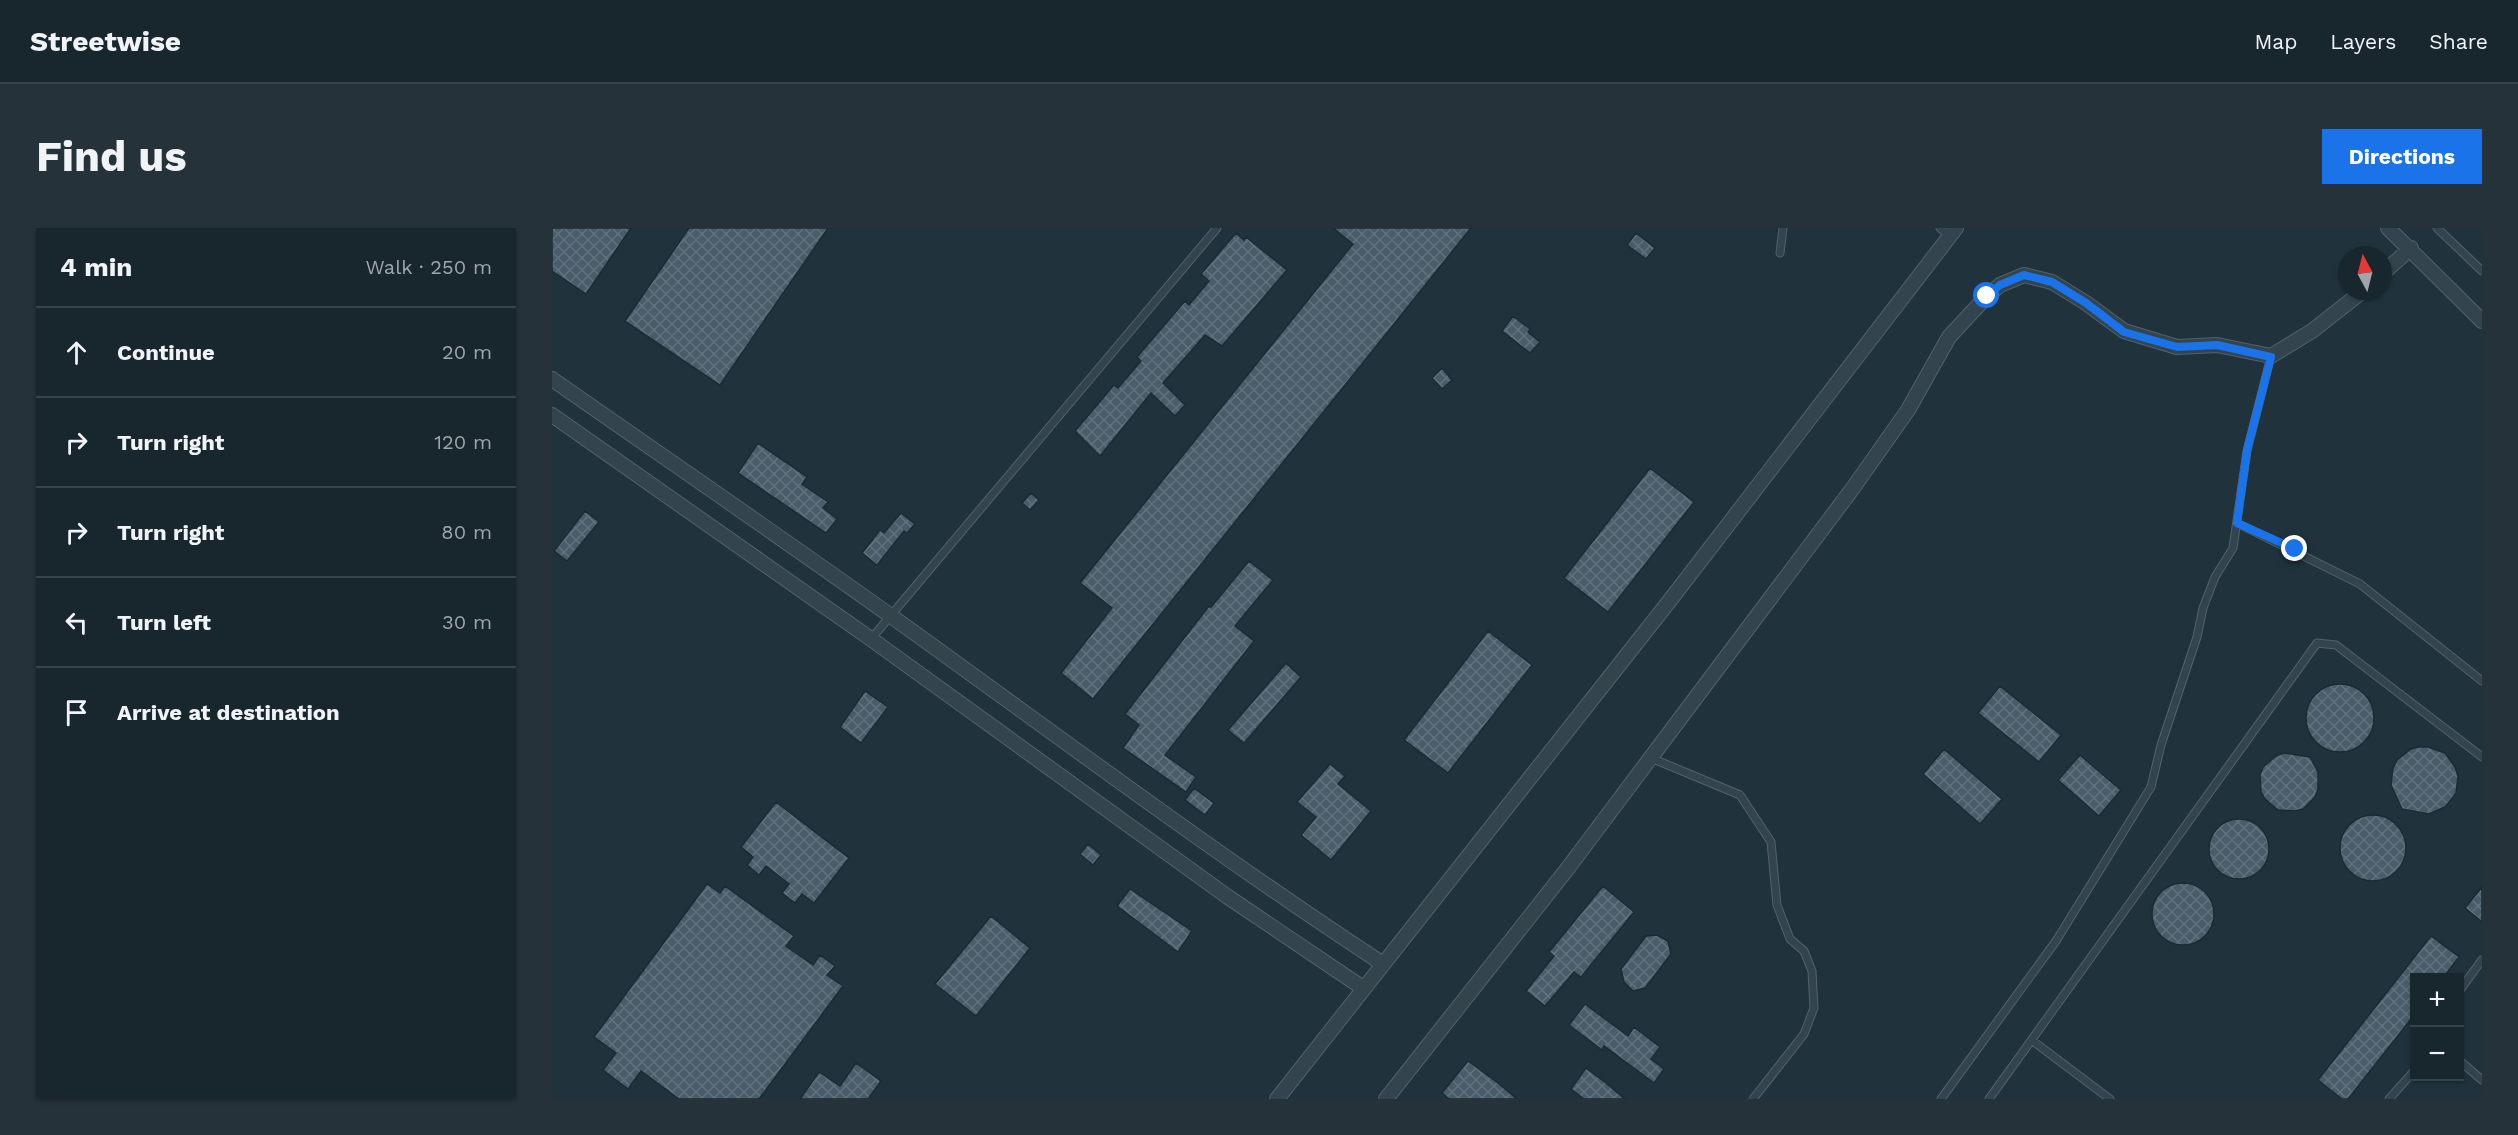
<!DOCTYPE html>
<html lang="en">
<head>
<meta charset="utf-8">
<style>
  :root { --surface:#18262e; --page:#25323a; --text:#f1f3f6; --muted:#9fa5aa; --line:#36434a; --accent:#1a73e8 }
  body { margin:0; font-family:"Work Sans",sans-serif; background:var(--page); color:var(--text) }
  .controls { position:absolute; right:18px; bottom:18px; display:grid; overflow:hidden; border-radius:0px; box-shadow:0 2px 4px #0004 }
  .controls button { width:54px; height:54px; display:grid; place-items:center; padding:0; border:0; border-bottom:2px solid var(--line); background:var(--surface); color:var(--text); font:30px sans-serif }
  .compass { position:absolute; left:1786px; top:18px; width:54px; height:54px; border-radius:50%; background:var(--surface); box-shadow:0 2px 4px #0004; rotate:353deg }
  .stop { position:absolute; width:18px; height:18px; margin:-14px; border:4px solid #1a73e8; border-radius:50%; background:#fff }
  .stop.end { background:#1a73e8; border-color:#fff; box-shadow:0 2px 6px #0008 }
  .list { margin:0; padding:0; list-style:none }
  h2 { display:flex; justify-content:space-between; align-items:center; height:78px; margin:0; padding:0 24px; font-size:26px }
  h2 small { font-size:20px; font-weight:400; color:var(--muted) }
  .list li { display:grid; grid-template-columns:39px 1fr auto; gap:18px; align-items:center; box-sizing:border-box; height:90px; padding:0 24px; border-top:2px solid var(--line) }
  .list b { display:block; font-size:22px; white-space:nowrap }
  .list em { font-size:20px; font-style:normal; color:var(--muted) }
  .icon { flex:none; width:33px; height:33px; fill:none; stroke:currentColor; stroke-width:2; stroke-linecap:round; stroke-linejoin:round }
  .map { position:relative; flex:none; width:1930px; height:871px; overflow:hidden; border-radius:0px }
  header { display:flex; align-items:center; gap:36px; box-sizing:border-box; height:84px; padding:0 30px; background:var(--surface); border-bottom:2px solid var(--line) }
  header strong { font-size:28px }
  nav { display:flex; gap:33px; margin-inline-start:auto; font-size:21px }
  .intro { display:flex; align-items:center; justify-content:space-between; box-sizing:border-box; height:144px; padding:0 36px }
  h1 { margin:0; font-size:42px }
  .button { padding:15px 27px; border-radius:0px; background:var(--accent); color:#fff; font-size:21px; font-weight:700 }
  main { display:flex; gap:36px; padding:0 36px }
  aside { flex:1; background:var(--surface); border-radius:0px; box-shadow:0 2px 4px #0004 }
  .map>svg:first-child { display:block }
</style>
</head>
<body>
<header>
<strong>Streetwise</strong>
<nav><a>Map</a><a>Layers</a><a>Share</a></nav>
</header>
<div class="intro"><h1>Find us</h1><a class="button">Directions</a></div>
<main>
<aside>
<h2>4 min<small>Walk · 250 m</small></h2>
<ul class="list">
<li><svg class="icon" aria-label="ahead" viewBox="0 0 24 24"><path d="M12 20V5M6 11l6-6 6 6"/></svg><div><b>Continue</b></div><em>20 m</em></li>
<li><svg class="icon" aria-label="right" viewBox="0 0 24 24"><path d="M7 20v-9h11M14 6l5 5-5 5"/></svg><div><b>Turn right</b></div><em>120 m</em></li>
<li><svg class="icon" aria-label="right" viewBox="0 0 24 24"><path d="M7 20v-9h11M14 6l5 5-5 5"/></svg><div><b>Turn right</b></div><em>80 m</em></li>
<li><svg class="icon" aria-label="left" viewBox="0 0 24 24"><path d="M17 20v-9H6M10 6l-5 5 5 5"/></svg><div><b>Turn left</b></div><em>30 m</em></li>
<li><svg class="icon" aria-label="arrive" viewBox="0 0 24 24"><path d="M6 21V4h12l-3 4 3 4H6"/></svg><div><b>Arrive at destination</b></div></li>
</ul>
</aside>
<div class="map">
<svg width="1930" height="871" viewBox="0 0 1930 871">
  <defs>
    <pattern id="building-cross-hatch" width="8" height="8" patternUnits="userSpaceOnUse" patternTransform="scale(1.5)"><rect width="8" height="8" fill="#485d69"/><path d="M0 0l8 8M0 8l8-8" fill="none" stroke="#60727d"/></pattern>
  </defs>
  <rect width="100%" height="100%" fill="#20333d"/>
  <!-- building -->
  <path fill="url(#building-cross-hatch)" stroke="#1b2b34" stroke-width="1.5" d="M 0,0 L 79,0 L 34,66 L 0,43 Z
    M 137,0 L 276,0 L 168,157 L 73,93 Z
    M 781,0 L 919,0 L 541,471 L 509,445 L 560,380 L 528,355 L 801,16 Z
    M 684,5 L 692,12 L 694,9 L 735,42 L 670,118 L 653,107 L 611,155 L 633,177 L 623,188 L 599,165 L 548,228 L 523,203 L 562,157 L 566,160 L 589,133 L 585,129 L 633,73 L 637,77 L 657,53 L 649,46 Z
    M 1084,5 L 1103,20 L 1094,31 L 1075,17 Z
    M 961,88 L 978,101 L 976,104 L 988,114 L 978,125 L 950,103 Z
    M 890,140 L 900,152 L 890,161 L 880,150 Z
    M 206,215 L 255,249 L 250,256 L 276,274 L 271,280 L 285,291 L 274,305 L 186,245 Z
    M 1098,240 L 1142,274 L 1056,384 L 1012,350 Z
    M 479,265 L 487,272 L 478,282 L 470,275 Z
    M 33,283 L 47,294 L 15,333 L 2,323 Z
    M 349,285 L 363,296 L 355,305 L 352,303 L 325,337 L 310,325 L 328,302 L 332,305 Z
    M 697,333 L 721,352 L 683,398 L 702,413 L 613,527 L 644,549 L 634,564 L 571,520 L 587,497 L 573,486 L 657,378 L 659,379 Z
    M 936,403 L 980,437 L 896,545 L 852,512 Z
    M 734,435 L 749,449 L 692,515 L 676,502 Z
    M1754 490a34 34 0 1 1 68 0a34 34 0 1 1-68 0Z
    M 1448,458 L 1509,507 L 1487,534 L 1426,485 Z
    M 313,463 L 336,479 L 309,515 L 288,499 Z
    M 1867,519 L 1876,519 L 1893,525 L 1903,539 L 1906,548 L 1904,565 L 1899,572 L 1893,579 L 1877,586 L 1850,581 L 1839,557 L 1841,540 L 1845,532 L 1859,521 Z
    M 1392,521 L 1450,571 L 1428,596 L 1371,546 Z
    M 1732,525 L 1758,529 L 1766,544 L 1766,561 L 1763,569 L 1751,581 L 1743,583 L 1726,582 L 1713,571 L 1709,564 L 1708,547 L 1711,539 L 1724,528 Z
    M 1528,527 L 1569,562 L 1547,588 L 1506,552 Z
    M 778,536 L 793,548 L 786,556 L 819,583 L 779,632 L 749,607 L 764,589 L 745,574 Z
    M 642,560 L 662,575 L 653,587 L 633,572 Z
    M 224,574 L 297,630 L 262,675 L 250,666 L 243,675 L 230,665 L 237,656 L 214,638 L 207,647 L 195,637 L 201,629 L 189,619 Z
    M1788 620a33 33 0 1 1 66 0a33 33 0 1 1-66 0Z
    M1657 621a30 30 0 1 1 60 0a30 30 0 1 1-60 0Z
    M 536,616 L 549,627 L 541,637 L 528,626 Z
    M1600 686a31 31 0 1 1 62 0a31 31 0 1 1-62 0Z
    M 155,656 L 168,665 L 173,658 L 242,708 L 234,718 L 261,737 L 268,727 L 283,738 L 275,747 L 291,758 L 207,871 L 127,871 L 89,843 L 76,861 L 51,842 L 64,825 L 42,809 Z
    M 1051,658 L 1082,684 L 1029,749 L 1022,744 L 993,778 L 974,763 L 1002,728 L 997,724 Z
    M 1930,659 L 1930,694 L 1913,680 Z
    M 578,661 L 640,703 L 626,724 L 565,678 Z
    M 439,688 L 478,720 L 424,788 L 383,756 Z
    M 1105,707 L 1116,713 L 1119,726 L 1093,760 L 1081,763 L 1072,754 L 1069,741 L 1094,708 Z
    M 1879,708 L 1907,729 L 1891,750 L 1863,750 L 1863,786 L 1796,871 L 1790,871 L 1766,852 Z
    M 1033,776 L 1076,808 L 1082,799 L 1108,819 L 1099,831 L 1112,841 L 1102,855 L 1052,818 L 1050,822 L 1017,797 Z
    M 916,833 L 946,855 L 965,871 L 897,871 L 890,865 Z
    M 304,835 L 329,853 L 316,871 L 248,871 L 267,844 L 288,858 Z
    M 1034,840 L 1054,855 L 1073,871 L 1032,871 L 1019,861 Z"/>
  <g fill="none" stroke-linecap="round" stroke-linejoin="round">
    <!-- lane casing -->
    <g stroke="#52626b" stroke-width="9">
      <path id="lane" d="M 1388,0 L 1398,8
        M 1885,0 L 1930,43
        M 1228,25 L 1231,0
        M 1685,295 L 1808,356 L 1930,453
        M 319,411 L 665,0
        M 1099,530 L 1188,567 L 1219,614 L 1225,677 L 1238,711 L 1252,723 L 1260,743 L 1262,780 L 1252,806 L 1201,871
        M 1908,762 L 1930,732
        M 1481,813 L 1558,871
        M 1908,833 L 1930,852
        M 1389,871 L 1504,713 L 1599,559 L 1609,517 L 1645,409 L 1651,380 L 1663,349 L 1681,320 L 1695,223 L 1719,128
        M 1437,871 L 1765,415 L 1784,417 L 1930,529
        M 1837,871 L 1862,843"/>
    </g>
    <!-- street casing -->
    <g stroke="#52626b" stroke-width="16">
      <path id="street" d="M 1836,0 L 1930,93
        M 1831,45 L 1859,20
        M 0,151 C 113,230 227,308 339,388 C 502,505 663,626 831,736
        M 0,187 L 319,411 L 676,669 L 811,760
        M 725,871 L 1119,371 L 1404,0
        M 834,871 L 1016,640 L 1301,260 L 1356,182 L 1397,109 L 1435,68 L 1448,57 L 1472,47 L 1500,54 L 1534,75 L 1572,103 L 1625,119 L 1665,117 L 1719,128 L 1760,103 L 1811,63"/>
    </g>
    <!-- lane -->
    <use href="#lane" stroke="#34444d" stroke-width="7"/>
    <!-- street -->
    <use href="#street" stroke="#34444d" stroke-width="14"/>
  </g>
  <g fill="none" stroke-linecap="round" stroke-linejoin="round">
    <!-- route -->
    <path stroke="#1a73e8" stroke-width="8" d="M 1435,68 L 1448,57 L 1472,47 L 1500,54 L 1534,75 L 1572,104 L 1625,119 L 1665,117 L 1719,129 L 1695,222 L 1685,295 L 1743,321"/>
  </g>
</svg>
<div class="controls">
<button>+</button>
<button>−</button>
</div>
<svg class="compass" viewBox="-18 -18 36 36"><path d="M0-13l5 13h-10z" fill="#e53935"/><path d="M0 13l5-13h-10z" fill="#9fa5aa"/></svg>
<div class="stop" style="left:1435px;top:68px"></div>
<div class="stop end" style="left:1743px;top:321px"></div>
</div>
</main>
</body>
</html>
